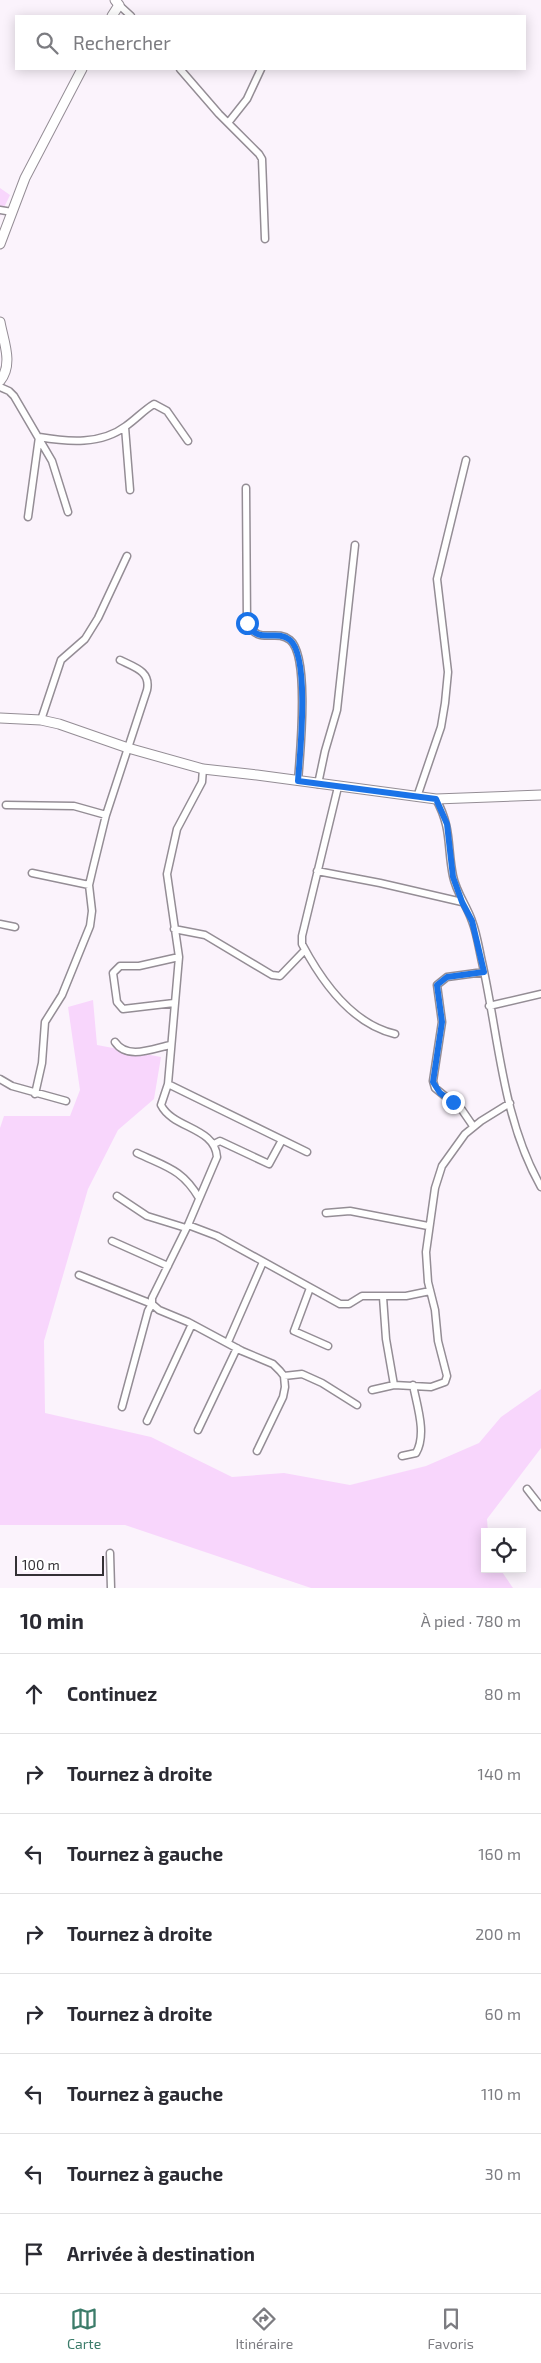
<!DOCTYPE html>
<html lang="fr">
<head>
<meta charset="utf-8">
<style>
  :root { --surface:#fff; --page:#f7f7f7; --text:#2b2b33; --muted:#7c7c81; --line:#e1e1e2; --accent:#3c7c6a }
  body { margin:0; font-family:"Exo 2",sans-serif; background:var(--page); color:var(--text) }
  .controls { position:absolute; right:15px; bottom:15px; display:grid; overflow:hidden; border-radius:0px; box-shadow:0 2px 12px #0003 }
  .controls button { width:45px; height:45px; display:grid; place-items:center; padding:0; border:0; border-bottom:1px solid var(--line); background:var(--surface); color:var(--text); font:25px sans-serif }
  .scale { position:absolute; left:15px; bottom:12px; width:89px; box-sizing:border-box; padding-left:5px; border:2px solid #343135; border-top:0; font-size:14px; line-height:18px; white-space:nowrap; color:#343135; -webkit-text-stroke:4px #fff; paint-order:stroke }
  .stop { position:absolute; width:15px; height:15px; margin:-11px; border:4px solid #1a73e8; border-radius:50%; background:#fff }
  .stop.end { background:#1a73e8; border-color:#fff; box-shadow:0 1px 5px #0008 }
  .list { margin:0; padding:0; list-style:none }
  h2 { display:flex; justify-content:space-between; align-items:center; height:65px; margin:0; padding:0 20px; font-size:21px }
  h2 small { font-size:16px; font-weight:400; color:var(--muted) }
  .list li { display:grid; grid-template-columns:32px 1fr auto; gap:15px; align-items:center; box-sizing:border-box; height:80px; padding:0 20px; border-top:1px solid var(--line) }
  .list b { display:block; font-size:19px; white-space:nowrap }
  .list em { font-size:16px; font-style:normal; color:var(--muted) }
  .icon { flex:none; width:28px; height:28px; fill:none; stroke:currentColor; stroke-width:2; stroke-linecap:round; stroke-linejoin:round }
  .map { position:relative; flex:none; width:541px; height:1588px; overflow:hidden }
  .search { position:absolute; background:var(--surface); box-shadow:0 2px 12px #0003; left:15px; right:15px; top:15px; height:55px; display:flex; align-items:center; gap:12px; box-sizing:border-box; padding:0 18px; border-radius:0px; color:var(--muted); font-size:19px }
  .sheet { height:705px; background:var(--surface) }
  nav { display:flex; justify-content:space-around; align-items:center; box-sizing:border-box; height:70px; border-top:1px solid var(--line); background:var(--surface); font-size:14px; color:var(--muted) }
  nav a { display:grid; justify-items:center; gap:2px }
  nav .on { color:var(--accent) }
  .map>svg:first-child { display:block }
</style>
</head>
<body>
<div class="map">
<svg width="541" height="1588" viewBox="0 0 541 1588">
  <rect width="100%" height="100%" fill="#fbf3fc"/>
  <!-- green -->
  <path fill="#f8d6fc" d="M 0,188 L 10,195 L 0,216 Z
    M 93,1000 L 97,1045 L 161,1057 L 154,1099 L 118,1130 L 88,1189 L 44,1341 L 45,1413 L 151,1437 L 232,1477 L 284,1473 L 350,1485 L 426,1466 L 479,1443 L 501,1417 L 541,1389 L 541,1448 L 487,1519 L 488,1532 L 485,1532 L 485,1569 L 500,1569 L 513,1588 L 311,1588 L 125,1525 L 0,1525 L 0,1128 L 4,1116 L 70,1116 L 80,1090 L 68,1007 Z"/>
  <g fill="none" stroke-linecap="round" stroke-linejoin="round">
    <!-- street casing -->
    <g stroke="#948d95" stroke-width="9">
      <path id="street" d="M 119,5 L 131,16
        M 180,69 L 219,114 L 259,154 L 262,159 L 265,239
        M 228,123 L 247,99 L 261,69
        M 0,210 L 12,212
        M 0,387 L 9,391 L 14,396 L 52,461 L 68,512
        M 125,427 L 130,490
        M 246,488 L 247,623 C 259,646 275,628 290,640 C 310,656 300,754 298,781
        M 28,517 L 39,437 C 68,442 101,445 126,426 C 136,419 144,410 154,404 L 167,411 L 188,441
        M 41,720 L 61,660 L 85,639 L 98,618 L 127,556
        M 203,769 L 202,782 L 177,829 L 167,874 L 179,957 L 168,1084 L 161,1105 C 173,1129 215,1127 217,1157 L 188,1225 L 152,1298 L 152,1304 L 159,1310 L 188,1322 L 242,1351 L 273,1364 L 280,1371 L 284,1376 L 285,1387 L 283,1397 L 257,1451
        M 318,784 L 325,751 L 337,710 L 355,545
        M 338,787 L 302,936 L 302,944 C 322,982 352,1024 395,1034
        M 417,797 L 441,727 L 445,703 L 448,672 L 437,579 L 466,460
        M 436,799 C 452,828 447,847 453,876 C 456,892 467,906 472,921 C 477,934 479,949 482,962 C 499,1038 502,1118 541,1187
        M 6,805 L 74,806 L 106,815
        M 317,871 L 380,883 L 462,902
        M 32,873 L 89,885
        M 0,924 L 15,927
        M 174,929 L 205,935 L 272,975 L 280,976 L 305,950
        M 174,1003 L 123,1009 L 117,1002 L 113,973 L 120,966 L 139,966 L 179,957
        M 489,1006 L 541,994
        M 115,1042 C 127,1060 152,1049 170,1045
        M 0,1079 L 12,1086 L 66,1101
        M 168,1084 L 307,1152
        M 35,1094 L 42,1063 L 45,1022 L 62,995 L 90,926 L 92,911 L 89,885 L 93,868 L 106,815 L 147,690 C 151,671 134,667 120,660
        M 473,1126 L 462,1110 L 435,1088 L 433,1081 L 442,1022 L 437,985 L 447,977 L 484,972
        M 214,1144 L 220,1141 L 269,1164 L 282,1140
        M 137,1153 C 166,1167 182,1169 199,1198
        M 117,1196 L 147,1216 L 186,1228
        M 326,1213 L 350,1211 L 428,1226
        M 188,1225 L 217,1236 L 340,1304 L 349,1304 L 362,1296 L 406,1296 L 430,1291
        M 112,1241 L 168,1266
        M 79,1275 L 152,1304 L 148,1311 L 122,1407
        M 310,1288 L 294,1331 L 328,1346
        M 383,1297 L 386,1339 L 394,1385
        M 228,1342 L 263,1262
        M 284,1376 L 302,1374 L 322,1383 L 357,1405
        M 372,1390 L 394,1385 L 431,1387 L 445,1382 L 447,1376 L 438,1341 L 435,1310 L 428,1282 L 426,1252 L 435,1188 L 442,1166 L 465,1134 L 481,1121 L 510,1103
        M 147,1421 L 192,1324
        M 198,1430 L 237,1348
        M 402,1456 L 416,1453 C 427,1434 417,1406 413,1385
        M 527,1489 L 541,1507
        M 110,1553 L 111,1588"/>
    </g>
    <!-- secondary casing -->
    <g stroke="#948d95" stroke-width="11">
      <path id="secondary" d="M 112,16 L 119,5 L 115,0
        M 0,244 L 25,178 L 82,69
        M 0,322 C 3,340 14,364 0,381
        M 0,718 L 41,720 L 59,724 L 128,748 L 203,769 L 257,775 L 436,799 L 541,795"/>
    </g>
    <!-- street -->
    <use href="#street" stroke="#fff" stroke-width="6"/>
    <!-- secondary -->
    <use href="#secondary" stroke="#fff" stroke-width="9"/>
  </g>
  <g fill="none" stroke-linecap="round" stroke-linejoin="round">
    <!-- route -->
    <path stroke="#1a73e8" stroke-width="6" d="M 247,623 C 259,646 275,628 290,640 C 310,657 300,754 298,781 L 436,799 L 447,824 L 453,877 L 462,902 L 472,921 L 484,972 L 447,977 L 437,985 L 442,1022 L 433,1082 L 440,1093 L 453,1102"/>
  </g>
</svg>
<div class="controls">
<button><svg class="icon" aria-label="locate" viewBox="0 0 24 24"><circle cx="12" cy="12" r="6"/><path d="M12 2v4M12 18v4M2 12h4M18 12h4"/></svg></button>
</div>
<div class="scale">100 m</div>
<div class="stop" style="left:247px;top:623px"></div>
<div class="stop end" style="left:453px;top:1102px"></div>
<div class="search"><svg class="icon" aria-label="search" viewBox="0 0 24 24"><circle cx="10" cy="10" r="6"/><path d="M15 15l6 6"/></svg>Rechercher</div>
</div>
<section class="sheet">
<h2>10 min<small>À pied · 780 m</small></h2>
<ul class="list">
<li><svg class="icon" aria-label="ahead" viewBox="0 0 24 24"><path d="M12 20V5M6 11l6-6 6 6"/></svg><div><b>Continuez</b></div><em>80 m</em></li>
<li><svg class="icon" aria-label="right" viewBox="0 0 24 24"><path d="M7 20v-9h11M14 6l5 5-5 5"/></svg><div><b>Tournez à droite</b></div><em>140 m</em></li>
<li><svg class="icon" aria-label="left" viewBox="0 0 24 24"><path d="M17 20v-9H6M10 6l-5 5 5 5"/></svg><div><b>Tournez à gauche</b></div><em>160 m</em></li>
<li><svg class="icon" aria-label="right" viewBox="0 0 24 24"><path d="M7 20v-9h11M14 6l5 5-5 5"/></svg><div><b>Tournez à droite</b></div><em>200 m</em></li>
<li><svg class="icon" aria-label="right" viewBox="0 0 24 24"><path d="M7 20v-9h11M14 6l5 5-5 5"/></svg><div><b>Tournez à droite</b></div><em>60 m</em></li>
<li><svg class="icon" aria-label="left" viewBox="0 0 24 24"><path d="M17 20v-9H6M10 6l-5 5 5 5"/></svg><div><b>Tournez à gauche</b></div><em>110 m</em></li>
<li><svg class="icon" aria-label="left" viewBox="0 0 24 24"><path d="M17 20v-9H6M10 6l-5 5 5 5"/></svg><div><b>Tournez à gauche</b></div><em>30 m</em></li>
<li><svg class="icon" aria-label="arrive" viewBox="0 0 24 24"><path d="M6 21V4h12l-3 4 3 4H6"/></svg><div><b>Arrivée à destination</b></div></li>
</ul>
</section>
<nav>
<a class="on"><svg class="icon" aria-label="map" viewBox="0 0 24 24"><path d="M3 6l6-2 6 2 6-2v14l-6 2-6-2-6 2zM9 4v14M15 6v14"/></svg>Carte</a>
<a><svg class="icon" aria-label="directions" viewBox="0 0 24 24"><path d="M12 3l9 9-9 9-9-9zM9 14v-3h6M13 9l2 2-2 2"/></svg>Itinéraire</a>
<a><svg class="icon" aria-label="saved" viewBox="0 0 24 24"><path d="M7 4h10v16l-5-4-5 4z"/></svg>Favoris</a>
</nav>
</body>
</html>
